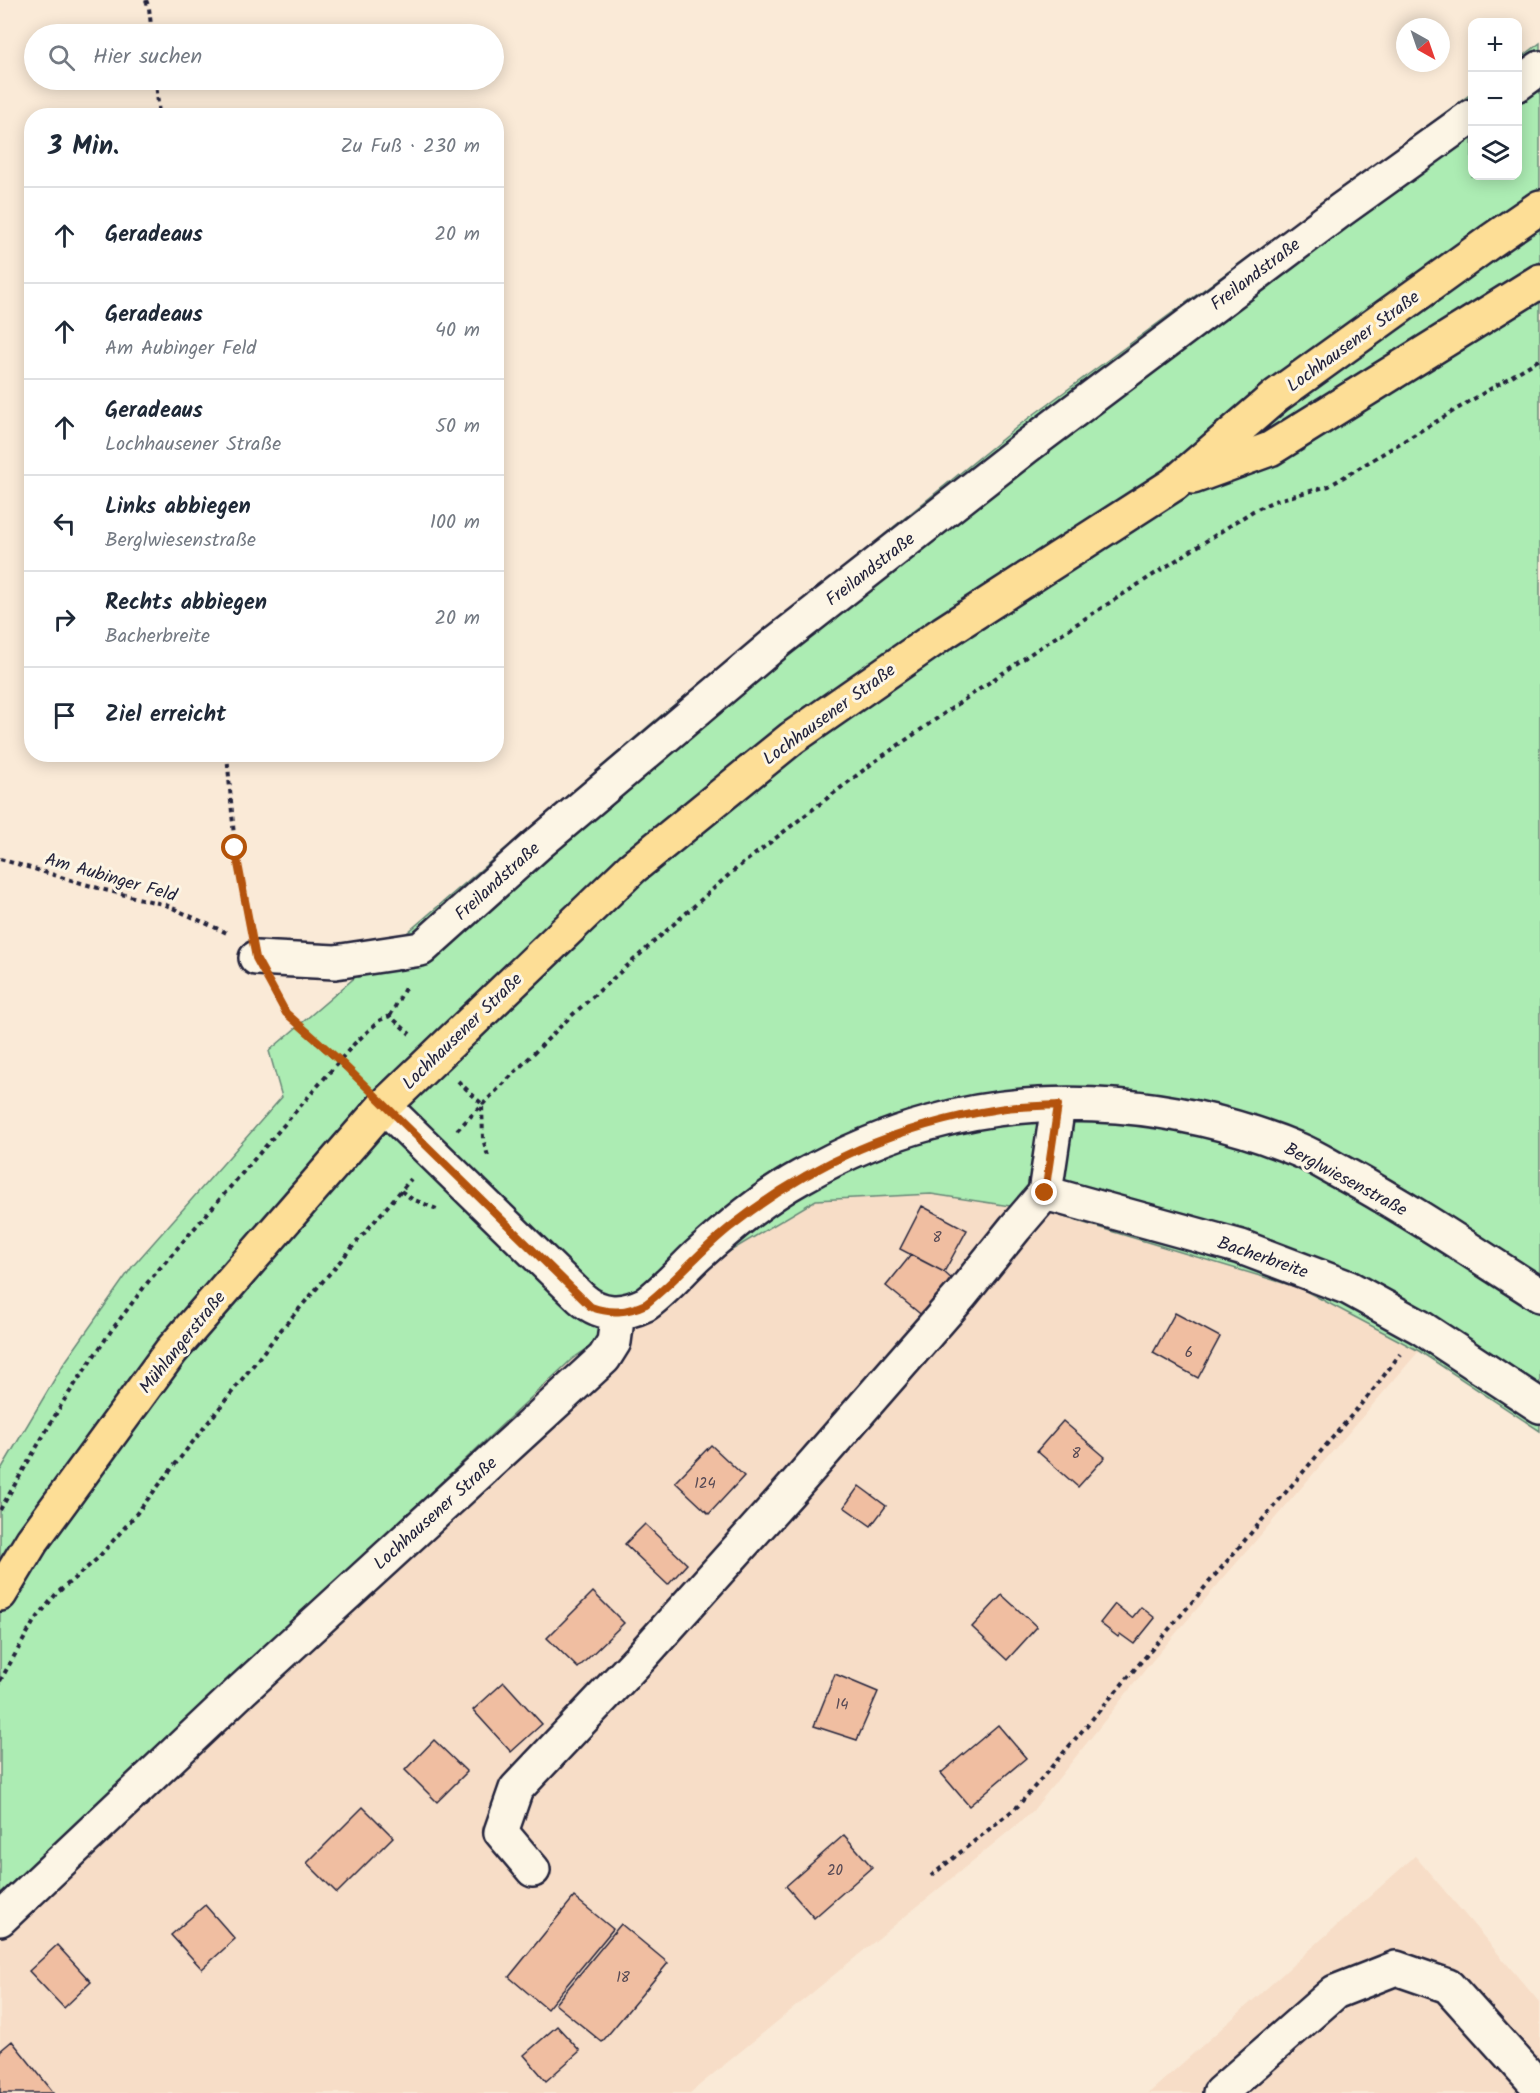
<!DOCTYPE html>
<html lang="de">
<head>
<meta charset="utf-8">
<style>
  :root { --surface:#fff; --page:#f6f6f7; --text:#1f2937; --muted:#747a83; --line:#e0e1e3 }
  body { margin:0; font-family:Kalam,sans-serif; background:var(--page); color:var(--text) }
  .controls { position:absolute; right:18px; top:18px; display:grid; overflow:hidden; border-radius:12px; box-shadow:0 3px 15px #0003 }
  .controls button { width:54px; height:54px; display:grid; place-items:center; padding:0; border:0; border-bottom:2px solid var(--line); background:var(--surface); color:var(--text); font:30px sans-serif }
  .compass { position:absolute; left:1396px; top:18px; width:54px; height:54px; border-radius:50%; background:var(--surface); box-shadow:0 3px 15px #0003; rotate:140deg }
  .stop { position:absolute; width:18px; height:18px; margin:-14px; border:4px solid #b45309; border-radius:50%; background:#fff }
  .stop.end { background:#b45309; border-color:#fff; box-shadow:0 2px 6px #0008 }
  .list { margin:0; padding:0; list-style:none }
  h2 { display:flex; justify-content:space-between; align-items:center; height:78px; margin:0; padding:0 24px; font-size:26px }
  h2 small { font-size:20px; font-weight:400; color:var(--muted) }
  .list li { display:grid; grid-template-columns:39px 1fr auto; gap:18px; align-items:center; box-sizing:border-box; height:96px; padding:0 24px; border-top:2px solid var(--line) }
  .list b { display:block; font-size:22px; white-space:nowrap }
  .list p { margin:0; font-size:20px; white-space:nowrap; color:var(--muted) }
  .list em { font-size:20px; font-style:normal; color:var(--muted) }
  .icon { flex:none; width:33px; height:33px; fill:none; stroke:currentColor; stroke-width:2; stroke-linecap:round; stroke-linejoin:round }
  .map { position:relative; flex:none; width:1540px; height:2093px; overflow:hidden }
  .search { position:absolute; background:var(--surface); box-shadow:0 3px 15px #0003; left:24px; top:24px; width:480px; height:66px; display:flex; align-items:center; gap:15px; box-sizing:border-box; padding:0 21px; border-radius:33px; color:var(--muted); font-size:22px }
  .panel { position:absolute; background:var(--surface); box-shadow:0 3px 15px #0003; left:24px; top:108px; width:480px; height:654px; border-radius:24px }
  .map>svg:first-child { display:block }
</style>
</head>
<body>
<div class="map">
<svg width="1540" height="2093" viewBox="0 0 1540 2093">
  <rect width="100%" height="100%" fill="#faead7"/>
  <filter id="ink" filterUnits="userSpaceOnUse"><feTurbulence type="fractalNoise" baseFrequency=".0167" numOctaves="2"/><feDisplacementMap in="SourceGraphic" scale="12" xChannelSelector="R" yChannelSelector="G"/><feConvolveMatrix kernelMatrix="1 2 1 2 8 2 1 2 1" color-interpolation-filters="sRGB"/></filter>
  <g filter="url(#ink)">
    <!-- built -->
    <path fill="#f7ddc7" d="M 931,1194 L 1044,1211 L 1300,1288 L 1419,1351 L 1153,1660 L 1031,1813 L 690,2093 L 0,2093 L 0,1898 L 572,1359 L 732,1250 L 816,1200 Z
      M 1415,1856 L 1540,2003 L 1540,2093 L 1149,2093 Z"/>
    <!-- green -->
    <path fill="#acecb3" stroke="#678777" stroke-width="1.5" d="M 1540,43 L 1540,1431 L 1419,1351 L 1300,1288 L 1044,1211 L 931,1194 L 816,1200 L 732,1250 L 572,1359 L 0,1898 L 0,1471 L 63,1365 L 132,1267 L 282,1097 L 269,1051 L 664,713 L 1022,423 L 1472,93 L 1472,176 L 1518,176 L 1518,60 Z"/>
    <!-- building -->
    <path fill="#f0bea1" stroke="#22223b" stroke-width="1.5" d="M 922,1206 L 967,1230 L 944,1272 L 900,1249 Z
      M 911,1255 L 944,1272 L 954,1281 L 924,1317 L 886,1286 Z
      M 1175,1313 L 1220,1337 L 1198,1378 L 1153,1353 Z
      M 1063,1421 L 1105,1457 L 1078,1487 L 1037,1451 Z
      M 711,1445 L 744,1476 L 709,1514 L 675,1482 Z
      M 859,1486 L 886,1506 L 871,1526 L 844,1507 Z
      M 645,1524 L 687,1564 L 668,1585 L 625,1544 Z
      M 593,1592 L 624,1623 L 578,1668 L 547,1638 Z
      M 1002,1595 L 1037,1627 L 1007,1660 L 972,1627 Z
      M 1115,1604 L 1132,1618 L 1141,1607 L 1155,1618 L 1134,1644 L 1120,1634 L 1118,1637 L 1100,1623 Z
      M 835,1674 L 878,1692 L 857,1740 L 814,1726 Z
      M 504,1682 L 542,1724 L 511,1752 L 473,1710 Z
      M 998,1725 L 1026,1758 L 969,1806 L 941,1773 Z
      M 434,1740 L 467,1772 L 437,1802 L 405,1770 Z
      M 363,1807 L 393,1837 L 337,1893 L 307,1863 Z
      M 844,1835 L 872,1867 L 814,1918 L 786,1886 Z
      M 574,1897 L 613,1929 L 547,2009 L 509,1977 Z
      M 205,1905 L 235,1939 L 202,1969 L 171,1935 Z
      M 621,1924 L 668,1963 L 602,2042 L 555,2004 Z
      M 57,1945 L 91,1982 L 64,2008 L 29,1971 Z
      M 557,2026 L 580,2051 L 546,2081 L 524,2055 Z
      M 12,2041 L 54,2093 L 0,2093 L 0,2051 Z"/>
    <g fill="none" stroke-linecap="round" stroke-linejoin="round">
      <!-- minor casing -->
      <g stroke="#22223b" stroke-width="38">
        <path id="minor" d="M 1518,84 L 1540,68
          M 256,958 L 335,962 L 421,949 L 537,845 L 777,642 L 1026,447 L 1341,210 L 1472,116
          M 1058,1105 L 1045,1193 L 1241,1247 L 1349,1288 L 1420,1327 L 1540,1406
          M 384,1106 L 581,1298 C 601,1316 623,1315 646,1304 C 665,1290 680,1272 697,1256 C 729,1227 763,1198 801,1177 C 842,1154 885,1135 930,1123 C 1049,1089 1186,1103 1299,1150 C 1316,1157 1332,1168 1348,1176 C 1414,1212 1477,1255 1540,1295
          M 533,1870 L 501,1832 L 516,1789 L 641,1657 L 790,1491 L 961,1295 L 1015,1228 L 1045,1193
          M 0,1919 L 242,1690 L 604,1358 L 614,1342 L 618,1312
          M 1220,2093 L 1335,1992 L 1396,1968 L 1448,1986 L 1540,2088"/>
      </g>
      <!-- major casing -->
      <g stroke="#22223b" stroke-width="38">
        <path id="major" d="M 1193,477 L 1270,449 L 1540,281
          M 0,1594 L 32,1541 L 171,1351 L 384,1106 L 632,868 L 792,738 L 943,633 L 1174,484 L 1276,396 L 1491,241 L 1540,207"/>
      </g>
      <!-- path -->
      <path stroke="#22223b" stroke-width="4" stroke-dasharray="4.5 4.5" stroke-linecap="butt" d="M 146,0 L 149,8 L 152,34
        M 156,80 L 159,116
        M 227,754 L 235,848 L 249,924
        M 0,859 L 105,890 L 166,905 L 229,934
        M 275,994 L 286,1013 L 359,1080
        M 390,1016 L 405,988
        M 458,1081 L 482,1104 L 483,1139 L 488,1156
        M 457,1130 L 569,1018 L 732,872 L 874,762 L 1039,648 L 1253,511 L 1274,501 L 1329,486 L 1540,359
        M 401,1191 L 412,1199 L 437,1209
        M 0,1510 L 63,1402 L 111,1331 L 148,1282 L 354,1044 L 380,1020 L 390,1016 L 410,1034
        M 0,1681 L 33,1623 L 56,1594 L 97,1559 L 133,1518 L 280,1331 L 411,1179
        M 931,1876 L 1018,1806 L 1374,1389 L 1400,1354"/>
      <!-- minor -->
      <use href="#minor" stroke="#fcf5e5" stroke-width="33"/>
      <!-- major -->
      <use href="#major" stroke="#fdde96" stroke-width="33"/>
    </g>
  </g>
  <g fill="none" stroke-linecap="round" stroke-linejoin="round" filter="url(#ink)">
    <!-- route -->
    <path stroke="#b45309" stroke-width="8" d="M 235,848 L 256,958 L 286,1013 L 339,1060 L 591,1307 C 611,1314 626,1313 646,1304 C 677,1280 702,1248 734,1224 C 811,1163 902,1124 999,1109 C 1018,1106 1039,1106 1058,1105 L 1045,1193"/>
  </g>
  <g text-anchor="middle" stroke-width="6" stroke-linejoin="round" paint-order="stroke">
    <!-- number labels -->
    <g font-size="15" fill="#564954">
      <text x="937" y="1242">8</text>
      <text x="1189" y="1357">6</text>
      <text x="1076" y="1458">8</text>
      <text x="705" y="1488">124</text>
      <text x="842" y="1709">14</text>
      <text x="835" y="1875">20</text>
      <text x="623" y="1982">18</text>
    </g>
    <!-- street labels -->
    <g font-size="18" fill="#22223b" stroke="#fcf5e5">
      <text transform="translate(1255 274) rotate(-37)" y="6">Freilandstraße</text>
      <text transform="translate(1353 341) rotate(-36)" y="6">Lochhausener Straße</text>
      <text transform="translate(870 569) rotate(-38)" y="6">Freilandstraße</text>
      <text transform="translate(829 714) rotate(-36)" y="6">Lochhausener Straße</text>
      <text transform="translate(111 877) rotate(16)" y="6">Am Aubinger Feld</text>
      <text transform="translate(497 881) rotate(-42)" y="6">Freilandstraße</text>
      <text transform="translate(462 1031) rotate(-44)" y="6">Lochhausener Straße</text>
      <text transform="translate(1346 1179) rotate(28)" y="6">Berglwiesenstraße</text>
      <text transform="translate(1263 1257) rotate(19)" y="6">Bacherbreite</text>
      <text transform="translate(182 1342) rotate(-51)" y="6">Mühlangerstraße</text>
      <text transform="translate(435 1513) rotate(-42)" y="6">Lochhausener Straße</text>
    </g>
  </g>
</svg>
<div class="controls">
<button>+</button>
<button>−</button>
<button><svg class="icon" aria-label="layers" viewBox="0 0 24 24"><path d="M12 4l9 5-9 5-9-5zM3 14l9 5 9-5"/></svg></button>
</div>
<svg class="compass" viewBox="-18 -18 36 36"><path d="M0-13l5 13h-10z" fill="#e53935"/><path d="M0 13l5-13h-10z" fill="#747a83"/></svg>
<div class="stop" style="left:235px;top:848px"></div>
<div class="stop end" style="left:1045px;top:1193px"></div>
<div class="search"><svg class="icon" aria-label="search" viewBox="0 0 24 24"><circle cx="10" cy="10" r="6"/><path d="M15 15l6 6"/></svg>Hier suchen</div>
<section class="panel">
<h2>3 Min.<small>Zu Fuß · 230 m</small></h2>
<ul class="list">
<li><svg class="icon" aria-label="ahead" viewBox="0 0 24 24"><path d="M12 20V5M6 11l6-6 6 6"/></svg><div><b>Geradeaus</b></div><em>20 m</em></li>
<li><svg class="icon" aria-label="ahead" viewBox="0 0 24 24"><path d="M12 20V5M6 11l6-6 6 6"/></svg><div><b>Geradeaus</b><p>Am Aubinger Feld</p></div><em>40 m</em></li>
<li><svg class="icon" aria-label="ahead" viewBox="0 0 24 24"><path d="M12 20V5M6 11l6-6 6 6"/></svg><div><b>Geradeaus</b><p>Lochhausener Straße</p></div><em>50 m</em></li>
<li><svg class="icon" aria-label="left" viewBox="0 0 24 24"><path d="M17 20v-9H6M10 6l-5 5 5 5"/></svg><div><b>Links abbiegen</b><p>Berglwiesenstraße</p></div><em>100 m</em></li>
<li><svg class="icon" aria-label="right" viewBox="0 0 24 24"><path d="M7 20v-9h11M14 6l5 5-5 5"/></svg><div><b>Rechts abbiegen</b><p>Bacherbreite</p></div><em>20 m</em></li>
<li><svg class="icon" aria-label="arrive" viewBox="0 0 24 24"><path d="M6 21V4h12l-3 4 3 4H6"/></svg><div><b>Ziel erreicht</b></div></li>
</ul>
</section>
</div>
</body>
</html>
